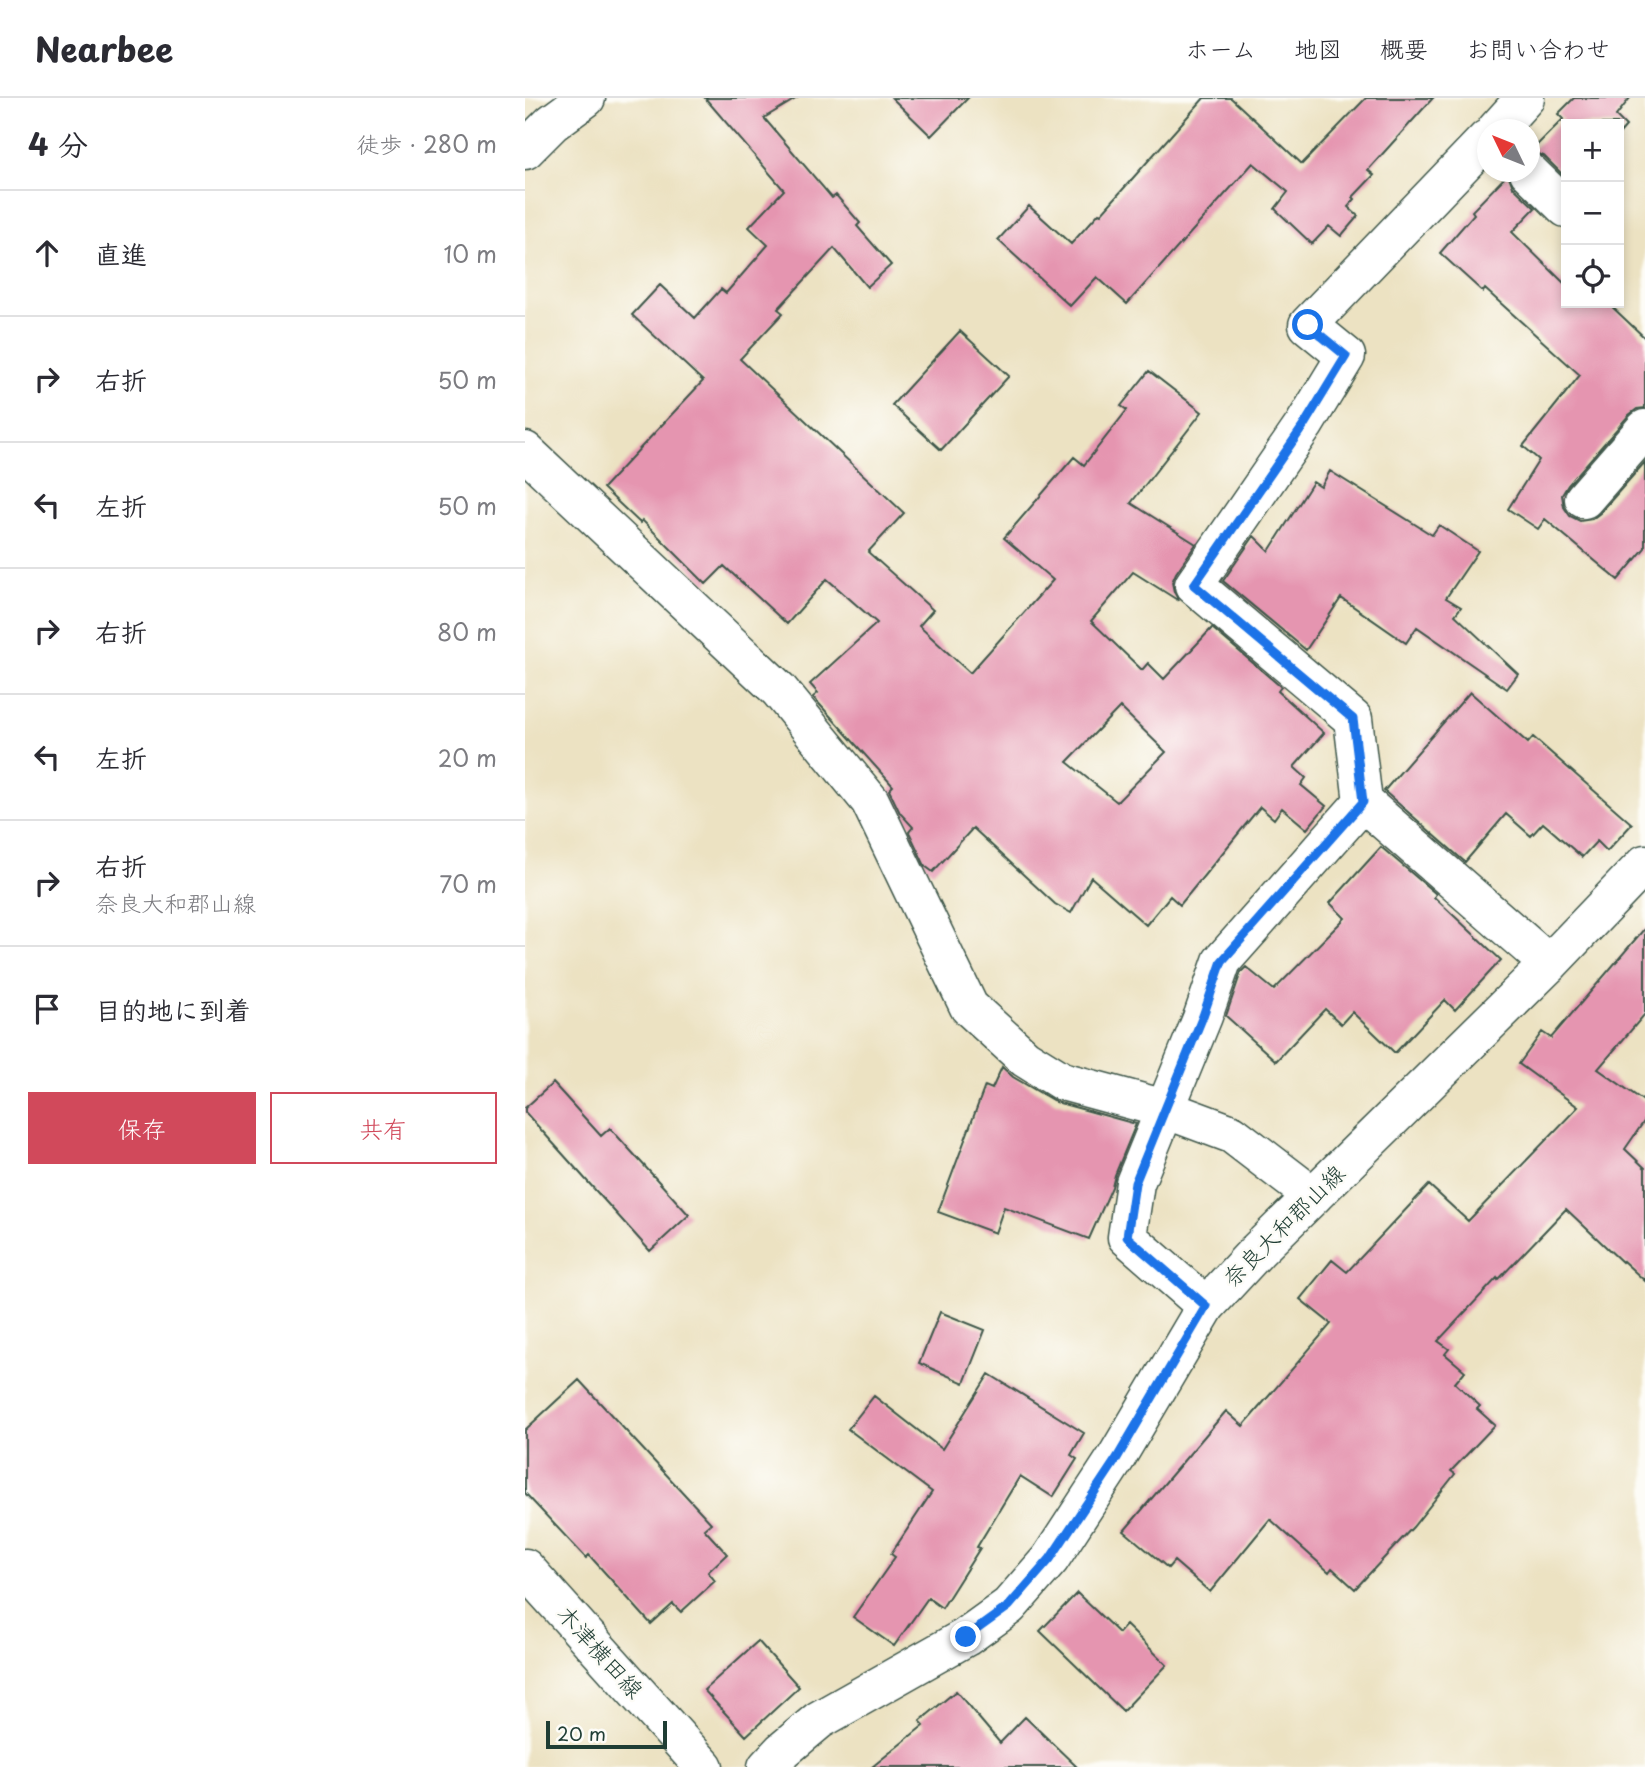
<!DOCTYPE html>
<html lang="ja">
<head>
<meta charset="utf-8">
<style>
  :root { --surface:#fff; --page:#f7f7f7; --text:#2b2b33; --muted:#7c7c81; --line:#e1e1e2; --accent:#d1495b }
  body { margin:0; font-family:"Playpen Sans","Klee One",sans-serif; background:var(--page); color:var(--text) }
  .controls { position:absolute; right:21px; top:21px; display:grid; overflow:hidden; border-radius:0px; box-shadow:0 4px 10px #0003 }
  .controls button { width:63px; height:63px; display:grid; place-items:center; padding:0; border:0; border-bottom:2px solid var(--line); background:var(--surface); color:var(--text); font:35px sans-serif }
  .compass { position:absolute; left:952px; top:21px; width:63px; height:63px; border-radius:50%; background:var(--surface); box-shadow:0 4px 10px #0003; rotate:313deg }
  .scale { position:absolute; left:21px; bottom:18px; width:121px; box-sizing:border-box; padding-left:7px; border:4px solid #1f3d34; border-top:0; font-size:19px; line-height:24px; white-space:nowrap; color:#1f3d34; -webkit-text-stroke:5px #fdfcf7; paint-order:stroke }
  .stop { position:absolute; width:21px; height:21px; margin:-16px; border:5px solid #1a73e8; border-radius:50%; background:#fff }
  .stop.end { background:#1a73e8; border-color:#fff; box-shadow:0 2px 7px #0008 }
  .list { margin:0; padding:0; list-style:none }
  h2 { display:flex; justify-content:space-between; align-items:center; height:91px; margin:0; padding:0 28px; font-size:30px }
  h2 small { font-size:23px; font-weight:400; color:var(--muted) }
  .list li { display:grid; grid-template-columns:46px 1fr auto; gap:21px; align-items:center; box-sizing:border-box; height:126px; padding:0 28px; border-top:2px solid var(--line) }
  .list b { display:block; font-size:26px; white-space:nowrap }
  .list p { margin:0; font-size:23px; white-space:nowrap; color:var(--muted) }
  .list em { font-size:23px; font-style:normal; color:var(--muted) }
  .actions { display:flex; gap:14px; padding:21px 28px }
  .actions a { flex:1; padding:16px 0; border:2px solid var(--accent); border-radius:0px; text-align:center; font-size:24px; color:var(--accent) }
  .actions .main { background:var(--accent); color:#fff }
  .icon { flex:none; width:38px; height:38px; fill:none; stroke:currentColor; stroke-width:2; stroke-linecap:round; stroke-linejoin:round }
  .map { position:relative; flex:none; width:1120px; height:1669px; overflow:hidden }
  header { display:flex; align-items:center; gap:42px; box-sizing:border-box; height:98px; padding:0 35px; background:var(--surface); border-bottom:2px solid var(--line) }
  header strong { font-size:33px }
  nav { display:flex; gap:38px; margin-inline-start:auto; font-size:24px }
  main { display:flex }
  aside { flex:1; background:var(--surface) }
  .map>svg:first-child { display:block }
</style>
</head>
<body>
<header>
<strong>Nearbee</strong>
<nav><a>ホーム</a><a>地図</a><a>概要</a><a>お問い合わせ</a></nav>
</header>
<main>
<aside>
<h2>4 分<small>徒歩 · 280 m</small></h2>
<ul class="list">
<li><svg class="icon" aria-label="ahead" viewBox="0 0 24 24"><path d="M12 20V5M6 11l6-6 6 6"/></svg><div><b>直進</b></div><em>10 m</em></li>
<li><svg class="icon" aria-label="right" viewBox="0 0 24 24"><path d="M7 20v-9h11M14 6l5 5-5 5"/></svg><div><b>右折</b></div><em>50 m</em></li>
<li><svg class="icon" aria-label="left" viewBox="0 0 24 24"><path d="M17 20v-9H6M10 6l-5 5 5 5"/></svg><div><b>左折</b></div><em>50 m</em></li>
<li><svg class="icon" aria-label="right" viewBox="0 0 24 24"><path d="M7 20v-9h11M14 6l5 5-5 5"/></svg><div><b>右折</b></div><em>80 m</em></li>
<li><svg class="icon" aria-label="left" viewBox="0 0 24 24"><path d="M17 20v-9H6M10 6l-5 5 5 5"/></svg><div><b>左折</b></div><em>20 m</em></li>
<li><svg class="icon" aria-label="right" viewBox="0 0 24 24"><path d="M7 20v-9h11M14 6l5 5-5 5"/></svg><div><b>右折</b><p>奈良大和郡山線</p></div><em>70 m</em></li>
<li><svg class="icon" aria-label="arrive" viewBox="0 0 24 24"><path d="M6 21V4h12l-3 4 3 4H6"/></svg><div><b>目的地に到着</b></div></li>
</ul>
<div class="actions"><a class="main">保存</a><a>共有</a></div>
</aside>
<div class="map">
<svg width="1120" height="1669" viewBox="0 0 1120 1669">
  <rect width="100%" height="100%" fill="#fdfcf7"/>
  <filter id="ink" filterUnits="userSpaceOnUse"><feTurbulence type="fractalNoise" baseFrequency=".0143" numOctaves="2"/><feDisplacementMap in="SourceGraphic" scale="14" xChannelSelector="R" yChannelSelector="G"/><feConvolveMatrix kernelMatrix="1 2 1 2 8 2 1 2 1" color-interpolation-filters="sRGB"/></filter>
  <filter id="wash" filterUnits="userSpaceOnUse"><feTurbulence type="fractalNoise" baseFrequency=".00686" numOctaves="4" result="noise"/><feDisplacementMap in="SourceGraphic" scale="28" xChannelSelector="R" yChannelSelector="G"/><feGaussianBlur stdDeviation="1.57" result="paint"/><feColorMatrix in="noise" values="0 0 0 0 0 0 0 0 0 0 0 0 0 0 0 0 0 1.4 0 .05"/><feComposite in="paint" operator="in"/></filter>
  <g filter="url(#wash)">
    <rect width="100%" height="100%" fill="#ece2c2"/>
    <g id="blocks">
      <!-- building -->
      <path fill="#e595b0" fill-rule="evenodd" d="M 180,0 L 272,0 L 239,20 L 307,100 L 311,97 L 335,125 L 332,128 L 366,167 L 342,189 L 309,150 L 253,211 L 258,215 L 215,261 L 379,415 L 343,454 L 408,512 L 394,528 L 445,575 L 528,482 L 479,440 L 549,359 L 559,367 L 602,312 L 596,308 L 624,273 L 677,314 L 606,405 L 671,446 L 651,475 L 647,484 L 649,494 L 654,503 L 608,474 L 566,523 L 617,572 L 623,565 L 639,581 L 687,530 L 756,589 L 753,593 L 799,635 L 769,669 L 781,680 L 776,687 L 801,708 L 782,731 L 757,710 L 749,721 L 735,709 L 655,807 L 645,798 L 621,827 L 566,779 L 546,815 L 530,806 L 448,730 L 408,774 L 400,768 L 384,734 L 388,729 L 375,715 L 364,692 L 368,688 L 288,599 L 293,595 L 285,586 L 352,525 L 302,481 L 262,526 L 199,468 L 181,486 L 117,422 L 115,425 L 78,390 L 178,283 L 107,217 L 135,187 L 170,220 L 196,191 L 201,195 L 243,147 L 224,129 L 259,92 ZM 595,609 L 641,654 L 592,704 L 542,664 Z
        M 367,0 L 443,0 L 406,38 Z
        M 679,0 L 706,0 L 777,66 L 841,0 L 908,0 L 843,72 L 849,77 L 828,99 L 830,101 L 823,109 L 833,118 L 816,138 L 804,128 L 787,146 L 750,111 L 763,94 L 728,65 L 602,206 L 572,179 L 545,208 L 473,142 L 504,108 L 546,146 L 574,115 L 576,116 Z
        M 1049,0 L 1105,0 L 1091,18 L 1101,28 L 1094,36 L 1094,26 L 1041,26 L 1041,80 L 1019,58 L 1006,53 L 1038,21 L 1033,16 Z
        M 983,76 L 988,89 L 1010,110 L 987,134 L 1041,187 L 1041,205 L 1083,205 L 1120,240 L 1120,310 L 1112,311 L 1104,317 L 1043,387 L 1037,397 L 1039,409 L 1045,418 L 1055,423 L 1067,421 L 1075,415 L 1120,364 L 1120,450 L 1093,482 L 1020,421 L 1013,431 L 983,411 L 1014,362 L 998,348 L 1055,277 L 960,191 L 958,194 L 915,155 L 949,116 L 947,113 Z
        M 435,233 L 484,278 L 416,352 L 367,307 Z
        M 805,373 L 907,437 L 914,427 L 953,453 L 921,500 L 936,509 L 930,517 L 993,576 L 982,591 L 892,529 L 881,545 L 816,500 L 781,552 L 698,483 L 729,438 L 744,453 L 788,384 L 796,389 Z
        M 945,594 L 1003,645 L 1008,639 L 1107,726 L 1082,753 L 1072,743 L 1057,759 L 1018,725 L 1006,738 L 981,716 L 940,764 L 859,693 Z
        M 856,749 L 911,796 L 909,799 L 976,862 L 930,912 L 920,902 L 870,955 L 827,914 L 816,926 L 800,911 L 751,963 L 701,918 L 716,874 L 721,869 L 749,892 L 820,820 L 805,805 Z
        M 1120,830 L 1120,916 L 1073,971 L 1120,1004 L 1120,1022 L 1100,1051 L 1120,1070 L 1120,1183 L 1098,1163 L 1097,1164 L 1041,1111 L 973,1182 L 972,1180 L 913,1243 L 924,1251 L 920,1256 L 940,1273 L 930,1285 L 955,1308 L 952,1311 L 970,1327 L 926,1373 L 930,1376 L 888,1429 L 830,1491 L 807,1470 L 804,1474 L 745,1421 L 685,1494 L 649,1463 L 643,1470 L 599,1433 L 701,1313 L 718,1328 L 806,1226 L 775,1201 L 807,1162 L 822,1174 L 904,1087 L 943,1123 L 1053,1009 L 994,966 L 1017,934 L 1026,940 Z
        M 477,969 L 488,979 L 531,1004 L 611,1026 L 590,1077 L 587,1089 L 564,1141 L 479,1109 L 470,1135 L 413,1114 L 460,988 L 467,991 Z
        M 28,985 L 76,1038 L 85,1030 L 164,1117 L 125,1153 L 0,1014 L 0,1010 Z
        M 415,1214 L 460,1232 L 439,1285 L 394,1265 Z
        M 464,1276 L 559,1335 L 546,1357 L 552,1361 L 528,1399 L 495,1378 L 452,1449 L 455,1450 L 417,1510 L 403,1500 L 369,1548 L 328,1519 L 370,1459 L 366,1456 L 407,1394 L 323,1331 L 349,1298 L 417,1351 Z
        M 54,1282 L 186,1425 L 179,1431 L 202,1456 L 183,1474 L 190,1483 L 156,1514 L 148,1506 L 126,1526 L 64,1457 L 61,1460 L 0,1395 L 0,1332 Z
        M 552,1495 L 594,1535 L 601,1527 L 642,1567 L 598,1613 L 515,1533 Z
        M 233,1543 L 274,1589 L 221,1638 L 179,1592 Z
        M 431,1593 L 475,1645 L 500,1619 L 552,1669 L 347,1669 L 399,1627 L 395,1623 Z"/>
    </g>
  </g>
  <g filter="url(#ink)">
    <use href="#blocks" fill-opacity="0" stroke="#3e5649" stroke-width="2"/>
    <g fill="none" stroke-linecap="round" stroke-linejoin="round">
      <!-- minor casing -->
      <g stroke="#3e5649" stroke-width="41">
        <path id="minor" d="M 971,32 L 1000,0
          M 962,41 L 783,227 L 821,258 L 779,327 L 669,487 L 828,621 L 838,704 L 1024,866
          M 0,52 L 27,25 L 61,0
          M 1004,74 L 1041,110
          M 0,353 L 254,592 L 345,703 L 444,909 L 500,960 L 537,983 L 640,1011 L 707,1036 L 788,1098
          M 1059,401 L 1120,331
          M 681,1208 L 602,1139 L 610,1085 L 678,918 L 697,863 L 838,704"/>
      </g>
      <!-- secondary casing -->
      <g stroke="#3e5649" stroke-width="41">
        <path id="secondary" d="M 0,1470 L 179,1669"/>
      </g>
      <!-- primary casing -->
      <g stroke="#3e5649" stroke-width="41">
        <path id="primary" d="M 242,1669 L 257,1653 L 294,1622 L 441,1539 L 484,1508 L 525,1461 L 591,1360 L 681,1208 L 732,1153 L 1024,866 L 1120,766"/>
      </g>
      <!-- minor -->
      <use href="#minor" stroke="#fff" stroke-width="38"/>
      <!-- secondary -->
      <use href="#secondary" stroke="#fff" stroke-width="38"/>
      <!-- primary -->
      <use href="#primary" stroke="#fff" stroke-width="38"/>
    </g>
  </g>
  <g fill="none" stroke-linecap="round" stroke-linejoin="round" filter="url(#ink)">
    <!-- route -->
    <path stroke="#1a73e8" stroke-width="9" d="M 441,1539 L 484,1508 L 525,1461 L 592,1360 L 681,1208 L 602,1139 L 610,1085 L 678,918 L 697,863 L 838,704 L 828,621 L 669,487 L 779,327 L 821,258 L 783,227"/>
  </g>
  <g text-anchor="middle" stroke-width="5" stroke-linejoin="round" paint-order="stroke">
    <!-- street labels -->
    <g font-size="23" fill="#1f3d34" stroke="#fdfcf7">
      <text transform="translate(759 1128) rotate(-45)" y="8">奈良大和郡山線</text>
      <text transform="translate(75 1554) rotate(48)" y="8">木津横田線</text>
    </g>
  </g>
</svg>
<div class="controls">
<button>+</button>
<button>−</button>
<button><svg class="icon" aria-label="locate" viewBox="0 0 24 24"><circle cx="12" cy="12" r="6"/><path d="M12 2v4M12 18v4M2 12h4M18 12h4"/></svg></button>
</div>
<svg class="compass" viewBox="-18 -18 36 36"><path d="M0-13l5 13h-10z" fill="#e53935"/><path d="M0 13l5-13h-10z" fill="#7c7c81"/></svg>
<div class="scale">20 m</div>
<div class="stop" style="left:783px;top:227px"></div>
<div class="stop end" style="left:441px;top:1539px"></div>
</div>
</main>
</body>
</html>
